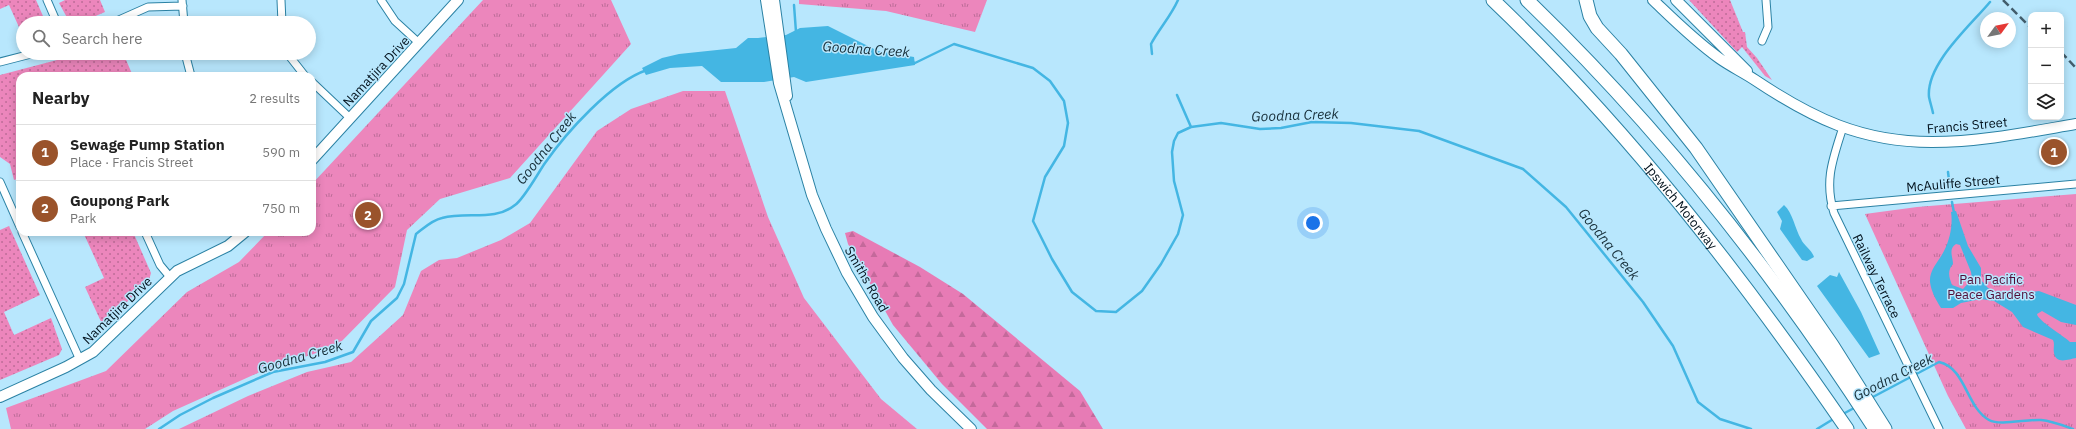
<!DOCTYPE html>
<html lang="en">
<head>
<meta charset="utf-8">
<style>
  :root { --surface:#fff; --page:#f2f2f2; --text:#222; --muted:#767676; --line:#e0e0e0; --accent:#9a532b }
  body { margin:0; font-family:"IBM Plex Sans",sans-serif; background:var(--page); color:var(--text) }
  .controls { position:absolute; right:12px; top:12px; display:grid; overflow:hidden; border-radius:8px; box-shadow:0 2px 10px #0003 }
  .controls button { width:36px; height:36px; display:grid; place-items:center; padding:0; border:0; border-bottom:1px solid var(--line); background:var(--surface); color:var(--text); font:20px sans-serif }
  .compass { position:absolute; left:1980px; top:12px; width:36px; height:36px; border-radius:50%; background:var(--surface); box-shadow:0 2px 10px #0003; rotate:57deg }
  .you { position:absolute; left:1313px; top:223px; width:14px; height:14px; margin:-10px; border:3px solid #fff; border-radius:50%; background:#1a73e8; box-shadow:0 0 0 6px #1a73e833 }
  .badge { display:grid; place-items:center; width:26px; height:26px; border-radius:50%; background:var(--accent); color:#fff; font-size:13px; font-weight:700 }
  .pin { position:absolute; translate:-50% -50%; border:2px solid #fff; box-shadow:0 1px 4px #0006 }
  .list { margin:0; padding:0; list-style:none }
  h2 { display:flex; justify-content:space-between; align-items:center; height:52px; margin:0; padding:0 16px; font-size:17px }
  h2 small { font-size:13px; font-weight:400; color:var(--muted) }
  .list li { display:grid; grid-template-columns:26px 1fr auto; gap:12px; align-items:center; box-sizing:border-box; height:56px; padding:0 16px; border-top:1px solid var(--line) }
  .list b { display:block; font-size:15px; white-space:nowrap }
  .list p { margin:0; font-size:13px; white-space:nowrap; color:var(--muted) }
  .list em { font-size:13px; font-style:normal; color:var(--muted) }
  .icon { flex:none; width:22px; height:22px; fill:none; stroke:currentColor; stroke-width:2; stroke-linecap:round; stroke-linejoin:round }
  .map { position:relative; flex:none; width:2076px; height:429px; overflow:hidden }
  .search { position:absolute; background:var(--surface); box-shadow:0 2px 10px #0003; left:16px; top:16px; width:300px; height:44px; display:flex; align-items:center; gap:10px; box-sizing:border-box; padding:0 14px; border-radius:22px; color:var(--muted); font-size:15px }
  .panel { position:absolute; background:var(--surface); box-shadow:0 2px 10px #0003; left:16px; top:72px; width:300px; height:164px; border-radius:12px }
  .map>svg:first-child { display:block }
</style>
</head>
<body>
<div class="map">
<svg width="2076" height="429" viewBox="0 0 2076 429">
  <defs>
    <pattern id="grass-dots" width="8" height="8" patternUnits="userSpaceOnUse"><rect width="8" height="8" fill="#ec86bc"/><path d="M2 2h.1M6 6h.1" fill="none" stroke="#bd6c98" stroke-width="1.8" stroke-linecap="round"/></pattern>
    <pattern id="forest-firs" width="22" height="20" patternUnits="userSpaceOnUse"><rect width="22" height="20" fill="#e77bb5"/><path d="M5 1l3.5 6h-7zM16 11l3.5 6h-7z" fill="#c4699b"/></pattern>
    <pattern id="park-tufts" width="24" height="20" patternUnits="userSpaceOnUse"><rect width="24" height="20" fill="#ec86bc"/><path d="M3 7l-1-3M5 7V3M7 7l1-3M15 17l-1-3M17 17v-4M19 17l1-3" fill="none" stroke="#bd6c98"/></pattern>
  </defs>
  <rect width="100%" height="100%" fill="#b8e7fd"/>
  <!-- grass -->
  <path fill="url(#grass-dots)" d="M 0,0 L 36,0 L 46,23 L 23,23 L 23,36 L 9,5 L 0,9 Z
    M 65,0 L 100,0 L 105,12 L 79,23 L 70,23 L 59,3 Z
    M 1689,0 L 1730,0 L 1743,32 L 1745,32 L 1747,47 L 1757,58 L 1772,80 L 1765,76 L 1742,47 L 1737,52 Z
    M 77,53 L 123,53 L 133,76 L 20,76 L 20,178 L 14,180 L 10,164 L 0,157 L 0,75 L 57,60 Z
    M 9,226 L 40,295 L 4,312 L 14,335 L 51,318 L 62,349 L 59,355 L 0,380 L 0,230 Z
    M 83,232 L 133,232 L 151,273 L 149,280 L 103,326 L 85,287 L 104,278 Z"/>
  <!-- forest -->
  <path fill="url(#forest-firs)" d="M 853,231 L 920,267 L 963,294 L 1080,391 L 1103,429 L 987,429 L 942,384 L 893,325 L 848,244 L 845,233 Z"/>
  <!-- park -->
  <path fill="url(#park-tufts)" d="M 483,0 L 611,0 L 631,44 L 510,178 L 440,199 L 407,230 L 395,287 L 336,347 L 269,368 L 173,411 L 145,429 L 11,429 L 6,408 L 106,371 L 187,292 L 239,262 L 268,232 L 312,232 L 312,184 Z
    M 799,0 L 987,0 L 975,32 L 886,11 L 799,4 Z
    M 683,91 L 725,91 L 768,217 L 804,298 L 881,399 L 917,429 L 179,429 L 248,396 L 307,372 L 351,362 L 403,315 L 421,271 L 439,260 L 457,258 L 501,240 L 530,223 L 597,131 L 631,109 Z
    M 2076,194 L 2076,429 L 1966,429 L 1948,396 L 1865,214 L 1917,207 Z"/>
  <!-- water -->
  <path fill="#44b6e3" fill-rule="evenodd" d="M 828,26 L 878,51 L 914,57 L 915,65 L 806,82 L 794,77 L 764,82 L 721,82 L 702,66 L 670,68 L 646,75 L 642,68 L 662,58 L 679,54 L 736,48 L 748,38 L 758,38 L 786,35 L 800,28 Z
    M 1784,205 C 1793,213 1795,229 1801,239 C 1804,246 1812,250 1814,257 L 1807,261 L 1802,260 L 1780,229 L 1782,221 L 1777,212 Z
    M 1956,211 L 1968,246 L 1981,268 L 1981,280 L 1988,288 L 1998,293 L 2011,295 L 2039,291 L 2076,305 L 2076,325 L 2061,322 L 2042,311 L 2037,314 C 2038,321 2063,335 2070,342 L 2076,342 L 2076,358 C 2069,359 2056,365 2054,353 C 2053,348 2055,344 2053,340 L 2023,327 L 2012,312 L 1994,301 L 1981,299 L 1961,303 L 1953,308 L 1941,308 C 1936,300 1931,291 1930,282 C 1929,270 1939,261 1944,251 C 1950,239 1953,225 1951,212 ZM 1956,244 L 1960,245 L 1971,272 L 1972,279 L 1963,289 L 1952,285 C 1949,277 1947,271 1953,264 C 1953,257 1948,249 1956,244 Z
    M 1839,272 L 1861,312 L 1880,354 L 1869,358 L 1817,286 L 1830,275 L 1837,277 Z"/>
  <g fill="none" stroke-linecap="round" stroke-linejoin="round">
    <!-- stream -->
    <path stroke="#44b6e3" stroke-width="2.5" d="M 794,5 L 796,32
      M 1152,54 L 1151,44 C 1159,29 1171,16 1178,0
      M 911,62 L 915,63 L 954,44 L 1033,68 L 1050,81 L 1064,101 L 1068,123 L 1064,146 L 1045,177 L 1033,221 L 1052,259 L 1072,292 L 1096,311 L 1116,312 L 1142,291 L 1161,264 L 1178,234 L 1183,215 L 1174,181 L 1172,152 L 1174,141 L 1178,133 L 1191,127 L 1221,123 L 1260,129 L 1281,128 L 1312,122 L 1351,123 L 1419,131 L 1523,169 L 1566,207 L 1643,302 L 1673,346 L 1698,402 L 1720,419 L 1751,429
      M 1177,95 L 1191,127
      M 1933,113 C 1932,108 1930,102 1929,97 C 1926,64 1970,26 1990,2
      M 1948,172 L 1950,188
      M 1952,202 L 1954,213
      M 1871,398 L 1939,362 C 1966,368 1966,407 1989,420 C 2000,426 2027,419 2041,420 C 2052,421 2062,425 2073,429
      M 1841,415 L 1856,407
      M 159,429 L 180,415 L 213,398 L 273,372 L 325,362 L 353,352 L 371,321 L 397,298 L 404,284 L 416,234 C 424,228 432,220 442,218 C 467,211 494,222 515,205 C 524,199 538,173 545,163 C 566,133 611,82 647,70
      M 1817,429 L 1835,418"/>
    <!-- street casing -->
    <g stroke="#2b82a4" stroke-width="9">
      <path id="street" d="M 47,0 L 57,23
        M 182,0 L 184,23
        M 281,0 L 282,23
        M 381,0 L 395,21 L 419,43
        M 112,23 L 148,7 L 183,6
        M 1762,41 L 1768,27 L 1766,0
        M 185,53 L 191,76
        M 287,53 L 305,76
        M 0,62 L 35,53
        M 312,82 L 350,118
        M 1843,127 C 1833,159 1824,180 1834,213 L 1939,429
        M 0,182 L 20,227
        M 1831,206 L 2076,184
        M 22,232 L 80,360
        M 145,232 L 160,265 L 170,277"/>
    </g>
    <!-- secondary casing -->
    <g stroke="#2b82a4" stroke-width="12">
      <path id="secondary" d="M 766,0 L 779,83 L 812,195 L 826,229 L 847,273 L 873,317 L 903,358 L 931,390 L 971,429
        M 774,0 L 787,96
        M 1653,0 C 1674,20 1695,41 1719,58 C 1730,66 1743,72 1755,80 C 1812,118 1861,142 1932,142 C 1980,142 2029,132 2076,124
        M 1676,0 L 1747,71
        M 312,160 L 458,0
        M 0,397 L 66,367 L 93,352 L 177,271 L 228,246 L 245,232"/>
    </g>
    <!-- highway casing -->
    <g stroke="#2b82a4" stroke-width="15">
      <g id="highway">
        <path id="s1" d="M 1493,0 C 1628,129 1742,276 1847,429"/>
        <path d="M 1527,0 C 1660,128 1775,274 1875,429"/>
        <path d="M 1586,0 L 1590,16 L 1597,28 L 1621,54 L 1696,148 L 1832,345 L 1885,429"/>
      </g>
    </g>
    <!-- street -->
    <use href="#street" stroke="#fff" stroke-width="7"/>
    <!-- secondary -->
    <use href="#secondary" stroke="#fff" stroke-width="10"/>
    <!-- highway -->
    <use href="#highway" stroke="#fff" stroke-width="13"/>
    <!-- rail -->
    <path stroke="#435e6d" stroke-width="2.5" stroke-dasharray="8 4" stroke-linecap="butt" d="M 2003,0 L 2031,28
      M 2061,52 L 2076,68"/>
  </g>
  <g text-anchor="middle" stroke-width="3" stroke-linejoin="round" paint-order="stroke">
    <!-- street labels -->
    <g font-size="13" fill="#00101b" stroke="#b8e7fd">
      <text transform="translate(376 71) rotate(-47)" y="5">Namatjira Drive</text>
      <text transform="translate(1967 125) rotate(-5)" y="5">Francis Street</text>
      <text transform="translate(1953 183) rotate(-5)" y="5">McAuliffe Street</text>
      <text dy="5" stroke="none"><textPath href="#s1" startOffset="279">Ipswich Motorway</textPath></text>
      <text transform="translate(1877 276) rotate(64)" y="5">Railway Terrace</text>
      <text transform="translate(867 279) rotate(60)" y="5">Smiths Road</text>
      <text transform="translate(117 310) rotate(-44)" y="5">Namatjira Drive</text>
    </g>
    <!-- park labels -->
    <g font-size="13" fill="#510d37" stroke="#b8e7fd">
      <text x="1991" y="284">Pan Pacific<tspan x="1991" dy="15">Peace Gardens</tspan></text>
    </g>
    <!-- water labels -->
    <g font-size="14" font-style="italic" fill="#152d37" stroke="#b8e7fd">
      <text transform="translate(866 49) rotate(4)" y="5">Goodna Creek</text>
      <text transform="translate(1295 115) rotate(-2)" y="5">Goodna Creek</text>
      <text transform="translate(546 148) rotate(-52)" y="5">Goodna Creek</text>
      <text transform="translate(1609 244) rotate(51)" y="5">Goodna Creek</text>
      <text transform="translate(300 357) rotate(-16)" y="5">Goodna Creek</text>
      <text transform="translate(1893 377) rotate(-27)" y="5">Goodna Creek</text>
    </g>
  </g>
</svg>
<div class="controls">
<button>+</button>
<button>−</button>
<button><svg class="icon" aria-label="layers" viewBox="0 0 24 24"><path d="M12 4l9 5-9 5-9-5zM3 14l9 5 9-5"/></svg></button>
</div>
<svg class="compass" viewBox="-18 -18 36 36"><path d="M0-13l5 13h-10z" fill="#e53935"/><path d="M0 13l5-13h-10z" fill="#767676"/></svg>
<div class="you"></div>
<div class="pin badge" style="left:2054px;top:152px">1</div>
<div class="pin badge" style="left:368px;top:215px">2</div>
<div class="search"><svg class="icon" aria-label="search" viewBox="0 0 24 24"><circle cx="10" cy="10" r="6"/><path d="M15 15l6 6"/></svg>Search here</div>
<section class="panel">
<h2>Nearby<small>2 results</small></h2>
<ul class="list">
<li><span class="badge">1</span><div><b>Sewage Pump Station</b><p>Place · Francis Street</p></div><em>590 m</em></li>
<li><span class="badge">2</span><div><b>Goupong Park</b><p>Park</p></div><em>750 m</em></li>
</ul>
</section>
</div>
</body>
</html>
